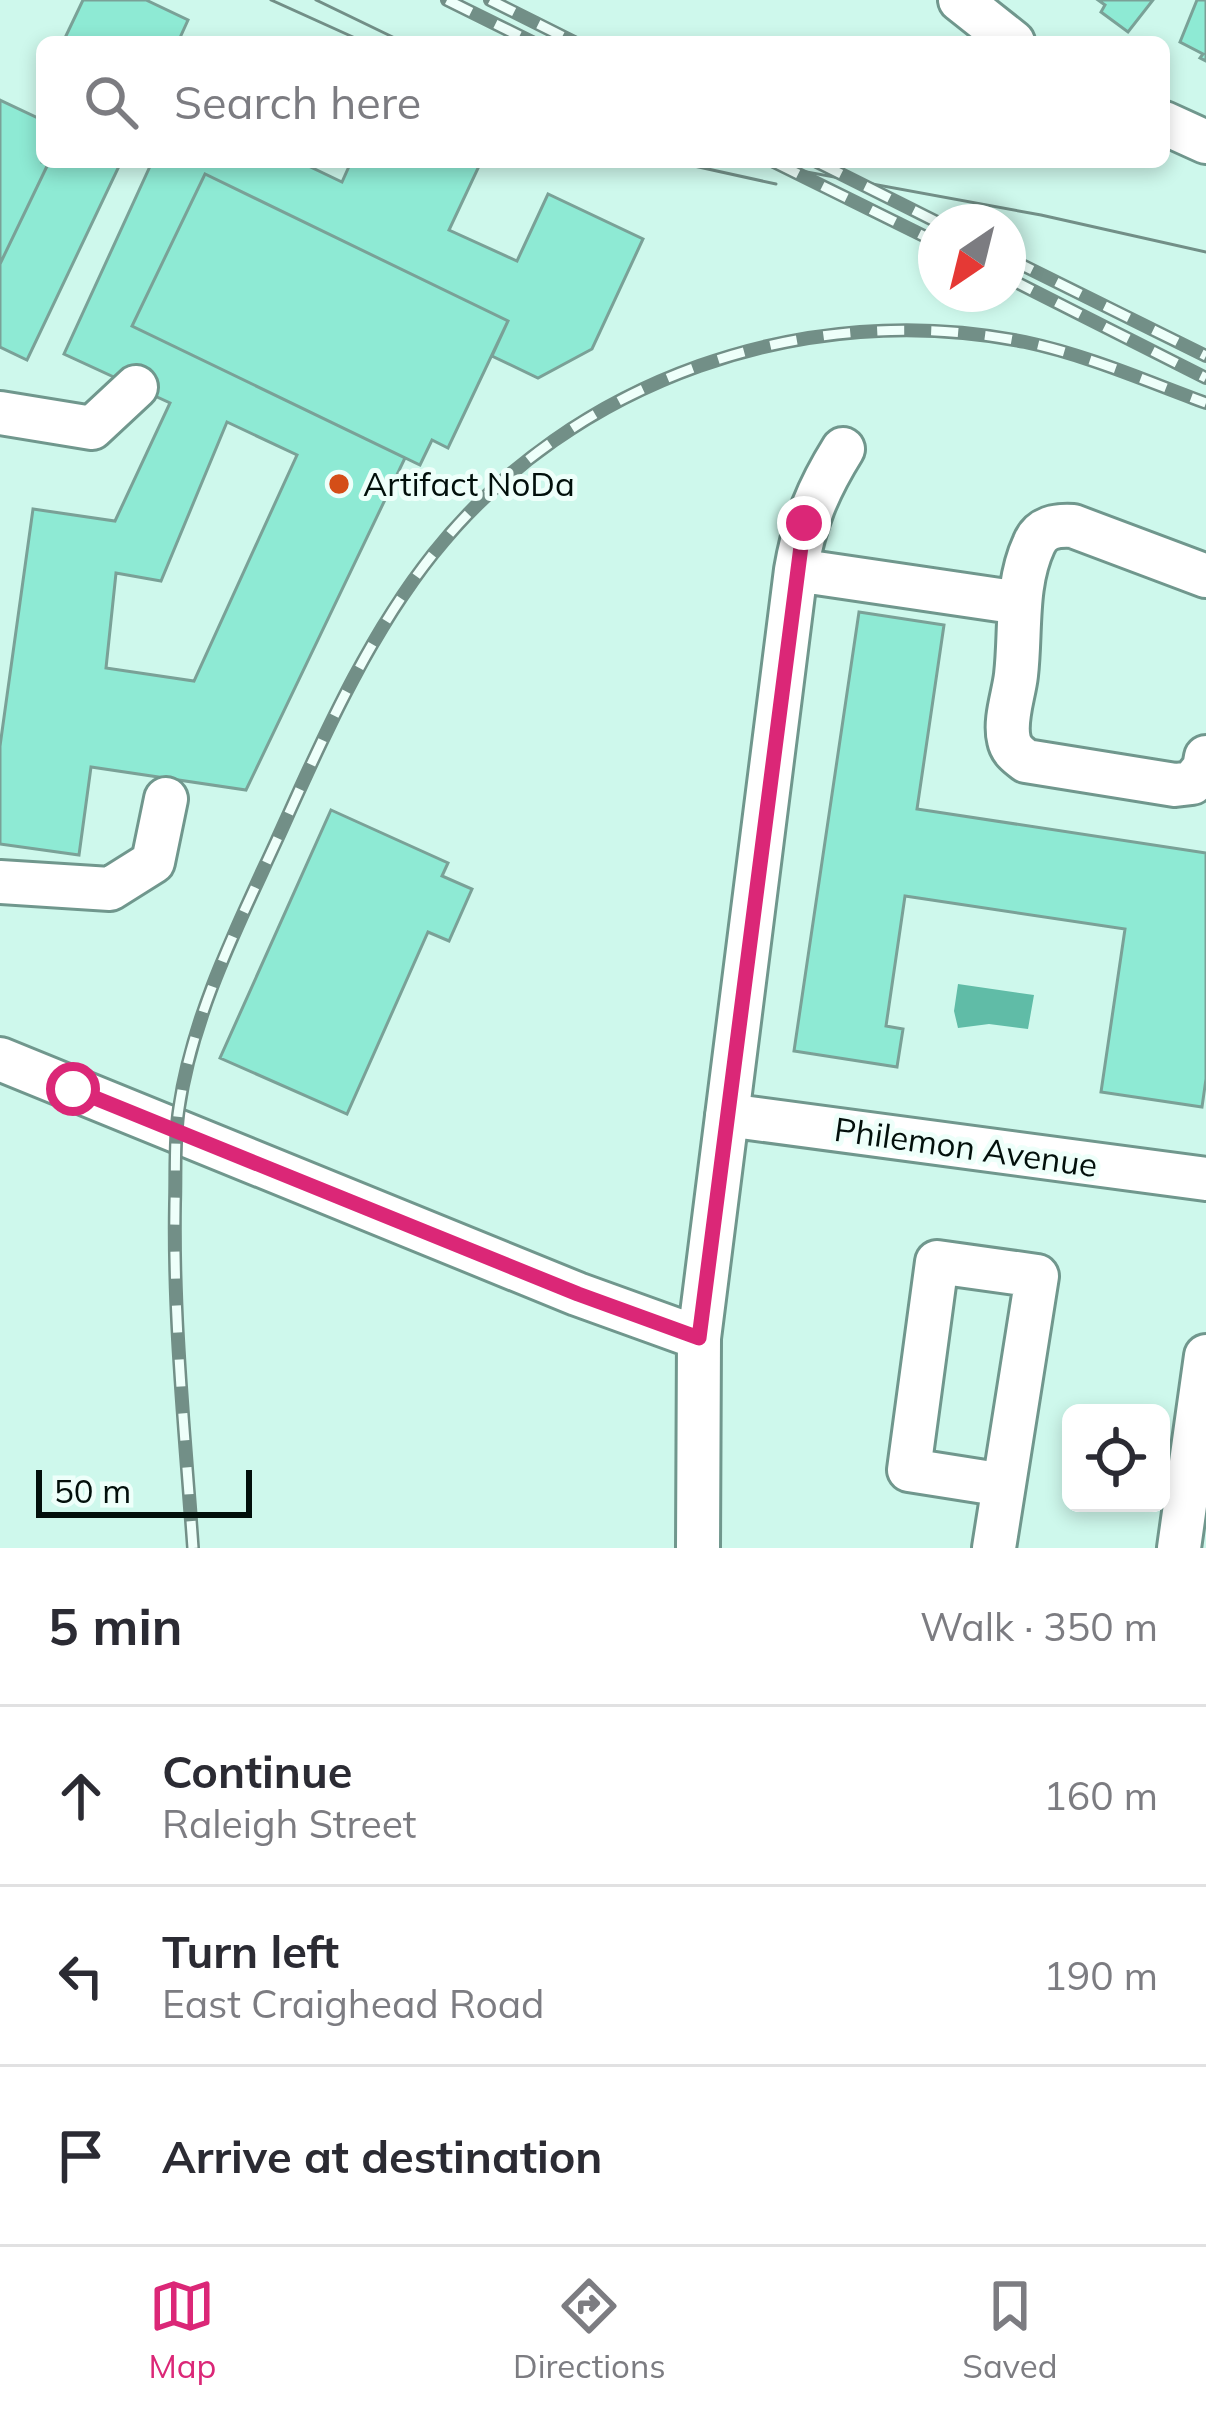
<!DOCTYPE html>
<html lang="en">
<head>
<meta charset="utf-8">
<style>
  :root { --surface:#fff; --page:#f2f2f3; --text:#2b2b33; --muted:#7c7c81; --line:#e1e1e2; --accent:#db2777 }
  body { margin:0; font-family:Mulish,sans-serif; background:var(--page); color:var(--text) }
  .controls { position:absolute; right:36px; bottom:36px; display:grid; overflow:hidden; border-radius:18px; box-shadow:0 6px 18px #0003 }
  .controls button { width:108px; height:108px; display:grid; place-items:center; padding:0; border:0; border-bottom:3px solid var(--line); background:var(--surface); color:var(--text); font:60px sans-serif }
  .compass { position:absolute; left:918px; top:204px; width:108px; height:108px; border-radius:50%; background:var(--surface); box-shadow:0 6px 18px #0003; rotate:215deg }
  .scale { position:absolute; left:36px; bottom:30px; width:216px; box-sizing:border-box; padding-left:12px; border:6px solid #020f0b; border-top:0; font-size:33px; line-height:42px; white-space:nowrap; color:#020f0b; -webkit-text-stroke:9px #eefffa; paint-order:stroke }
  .stop { position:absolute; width:36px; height:36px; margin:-27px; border:9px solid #db2777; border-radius:50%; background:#fff }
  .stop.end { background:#db2777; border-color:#fff; box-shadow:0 3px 12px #0008 }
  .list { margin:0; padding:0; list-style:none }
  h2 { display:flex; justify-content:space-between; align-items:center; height:156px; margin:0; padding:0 48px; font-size:51px }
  h2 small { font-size:39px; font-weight:400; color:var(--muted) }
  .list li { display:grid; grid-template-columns:78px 1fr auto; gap:36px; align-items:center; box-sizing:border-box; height:180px; padding:0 48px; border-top:3px solid var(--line) }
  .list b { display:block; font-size:45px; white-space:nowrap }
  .list p { margin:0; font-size:39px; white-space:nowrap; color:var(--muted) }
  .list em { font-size:39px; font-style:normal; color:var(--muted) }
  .icon { flex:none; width:66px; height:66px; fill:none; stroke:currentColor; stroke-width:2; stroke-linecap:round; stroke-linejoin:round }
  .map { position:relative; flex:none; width:1206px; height:1548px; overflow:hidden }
  .search { position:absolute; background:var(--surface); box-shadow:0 6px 18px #0003; left:36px; right:36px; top:36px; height:132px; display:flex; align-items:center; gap:30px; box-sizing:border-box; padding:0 42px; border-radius:18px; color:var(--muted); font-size:45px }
  .sheet { height:696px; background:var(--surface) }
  nav { display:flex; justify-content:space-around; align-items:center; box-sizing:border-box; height:168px; border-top:3px solid var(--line); background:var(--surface); font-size:33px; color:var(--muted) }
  nav a { display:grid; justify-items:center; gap:6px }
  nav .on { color:var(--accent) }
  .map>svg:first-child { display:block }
</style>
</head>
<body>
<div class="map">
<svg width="1206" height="1548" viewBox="0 0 1206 1548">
  <rect width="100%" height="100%" fill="#cef8ec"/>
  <!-- water -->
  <path fill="#60bca7" d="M 958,984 L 1034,995 L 1028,1029 L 989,1024 L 958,1028 L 954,1011 Z"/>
  <!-- building -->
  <path fill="#8eead4" stroke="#7aa197" stroke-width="3" fill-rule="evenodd" d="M 83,0 L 146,0 L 188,20 L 178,42 L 63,42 Z
    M 1098,0 L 1153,0 L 1128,32 L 1101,12 L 1105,5 Z
    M 1197,0 L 1206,0 L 1206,61 L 1200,58 L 1203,54 L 1180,42 Z
    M 0,100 L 42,120 L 42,162 L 49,162 L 0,264 Z
    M 49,162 L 121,162 L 27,360 L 0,347 L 0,264 Z
    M 152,162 L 300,162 L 342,182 L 351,162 L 476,162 L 480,164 L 449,230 L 517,261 L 548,194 L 643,239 L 592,349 L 538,378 L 492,356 L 508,321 L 205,174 L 132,326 L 405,458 L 246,790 L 91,767 L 79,855 L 0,844 L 0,746 L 33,509 L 115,521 L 170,403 L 64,354 ZM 227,422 L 297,455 L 194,681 L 106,668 L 116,573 L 161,581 Z
    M 205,174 L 508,321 L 448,448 L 432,440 L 420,465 L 132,326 Z
    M 859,612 L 944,625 L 917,809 L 1206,853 L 1206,1079 L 1202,1107 L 1101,1092 L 1125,929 L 905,896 L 886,1026 L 903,1029 L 897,1067 L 794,1051 Z
    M 331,810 L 448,863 L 442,876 L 472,889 L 449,941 L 428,932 L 347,1114 L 220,1058 Z"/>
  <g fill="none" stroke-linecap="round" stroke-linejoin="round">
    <!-- minor casing -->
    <g stroke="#70978d" stroke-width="48">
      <path id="minor" d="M 960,0 L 1013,42
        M 1164,123 L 1206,142
        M 0,413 L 92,428 L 136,387
        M 796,570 L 1020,603
        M 1206,576 L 1073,526 C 1056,525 1041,527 1034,544 C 1015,585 1021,632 1016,675 C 1014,694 1004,720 1009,740 C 1011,750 1018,755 1026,761 L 1175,785 L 1192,783 L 1204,768 L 1206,757
        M 0,882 L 110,889 L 153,862 L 166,799
        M 0,1059 L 577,1294 L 699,1338
        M 727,1115 L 1206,1179
        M 698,1548 L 699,1338 L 796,570 C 804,523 818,489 843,449
        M 994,1548 L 1037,1276 L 937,1262 L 909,1470 L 1004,1485
        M 1179,1548 L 1206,1356"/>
    </g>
    <!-- minor -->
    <use href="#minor" stroke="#fff" stroke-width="42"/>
    <!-- tram -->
    <path stroke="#728f87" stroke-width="3" d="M 271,0 L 364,42
      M 316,0 L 403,42
      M 676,162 L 776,184
      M 752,162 L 1041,215 L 1206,252"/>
    <!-- rail casing -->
    <g stroke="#728f87" stroke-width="14">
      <path id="rail" d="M 447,0 L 532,42
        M 490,0 L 574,42
        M 774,162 L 936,242
        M 817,162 L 937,222
        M 1008,258 L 1206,356
        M 1008,278 L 1206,378
        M 193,1548 C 185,1434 173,1319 175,1204 C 176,1172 174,1140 179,1108 C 194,1005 247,908 289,813 C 329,724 372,631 433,554 C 572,379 807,298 1025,342 C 1087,355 1146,381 1206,403"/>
    </g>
    <!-- rail -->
    <use href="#rail" stroke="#eefffa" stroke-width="9" stroke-dasharray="27" stroke-linecap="butt"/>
  </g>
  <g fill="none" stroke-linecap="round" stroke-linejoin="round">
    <!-- route -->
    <path stroke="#db2777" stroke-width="15" d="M 73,1089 L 578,1294 L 699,1338 L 804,523"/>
  </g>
  <!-- markers -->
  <circle fill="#d44e18" stroke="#eefffa" stroke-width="4.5" cx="339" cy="484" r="12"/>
  <g text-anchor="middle" stroke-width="10" stroke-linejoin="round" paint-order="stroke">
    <!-- poi labels -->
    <g font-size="33" fill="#020f0b" stroke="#eefffa" text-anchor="start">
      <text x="363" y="496">Artifact NoDa</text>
    </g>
    <!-- street labels -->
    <g font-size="33" fill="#020f0b" stroke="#eefffa">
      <text transform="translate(966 1147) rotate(8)" y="12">Philemon Avenue</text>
    </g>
  </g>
</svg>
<div class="controls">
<button><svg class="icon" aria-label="locate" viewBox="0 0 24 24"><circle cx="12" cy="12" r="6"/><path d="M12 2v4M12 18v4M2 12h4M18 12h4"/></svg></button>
</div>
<svg class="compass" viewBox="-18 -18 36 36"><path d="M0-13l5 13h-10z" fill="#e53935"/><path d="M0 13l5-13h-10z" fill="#7c7c81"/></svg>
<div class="scale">50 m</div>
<div class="stop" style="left:73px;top:1089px"></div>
<div class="stop end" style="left:804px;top:523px"></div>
<div class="search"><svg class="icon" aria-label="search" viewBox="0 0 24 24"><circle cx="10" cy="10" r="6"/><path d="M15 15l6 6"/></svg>Search here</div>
</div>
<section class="sheet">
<h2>5 min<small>Walk · 350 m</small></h2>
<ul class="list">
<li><svg class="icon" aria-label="ahead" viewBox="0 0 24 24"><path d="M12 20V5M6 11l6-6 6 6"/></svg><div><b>Continue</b><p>Raleigh Street</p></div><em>160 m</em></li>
<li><svg class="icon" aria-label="left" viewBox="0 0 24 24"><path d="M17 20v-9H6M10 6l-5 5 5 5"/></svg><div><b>Turn left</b><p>East Craighead Road</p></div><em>190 m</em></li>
<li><svg class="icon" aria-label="arrive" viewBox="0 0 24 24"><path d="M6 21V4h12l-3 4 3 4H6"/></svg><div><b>Arrive at destination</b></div></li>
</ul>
</section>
<nav>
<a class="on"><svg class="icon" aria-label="map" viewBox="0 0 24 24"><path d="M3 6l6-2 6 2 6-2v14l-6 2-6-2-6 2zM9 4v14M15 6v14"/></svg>Map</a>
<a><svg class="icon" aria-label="directions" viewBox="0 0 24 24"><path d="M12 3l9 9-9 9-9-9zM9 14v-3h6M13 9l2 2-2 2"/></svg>Directions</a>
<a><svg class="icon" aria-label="saved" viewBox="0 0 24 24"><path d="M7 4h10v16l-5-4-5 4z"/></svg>Saved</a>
</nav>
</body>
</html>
